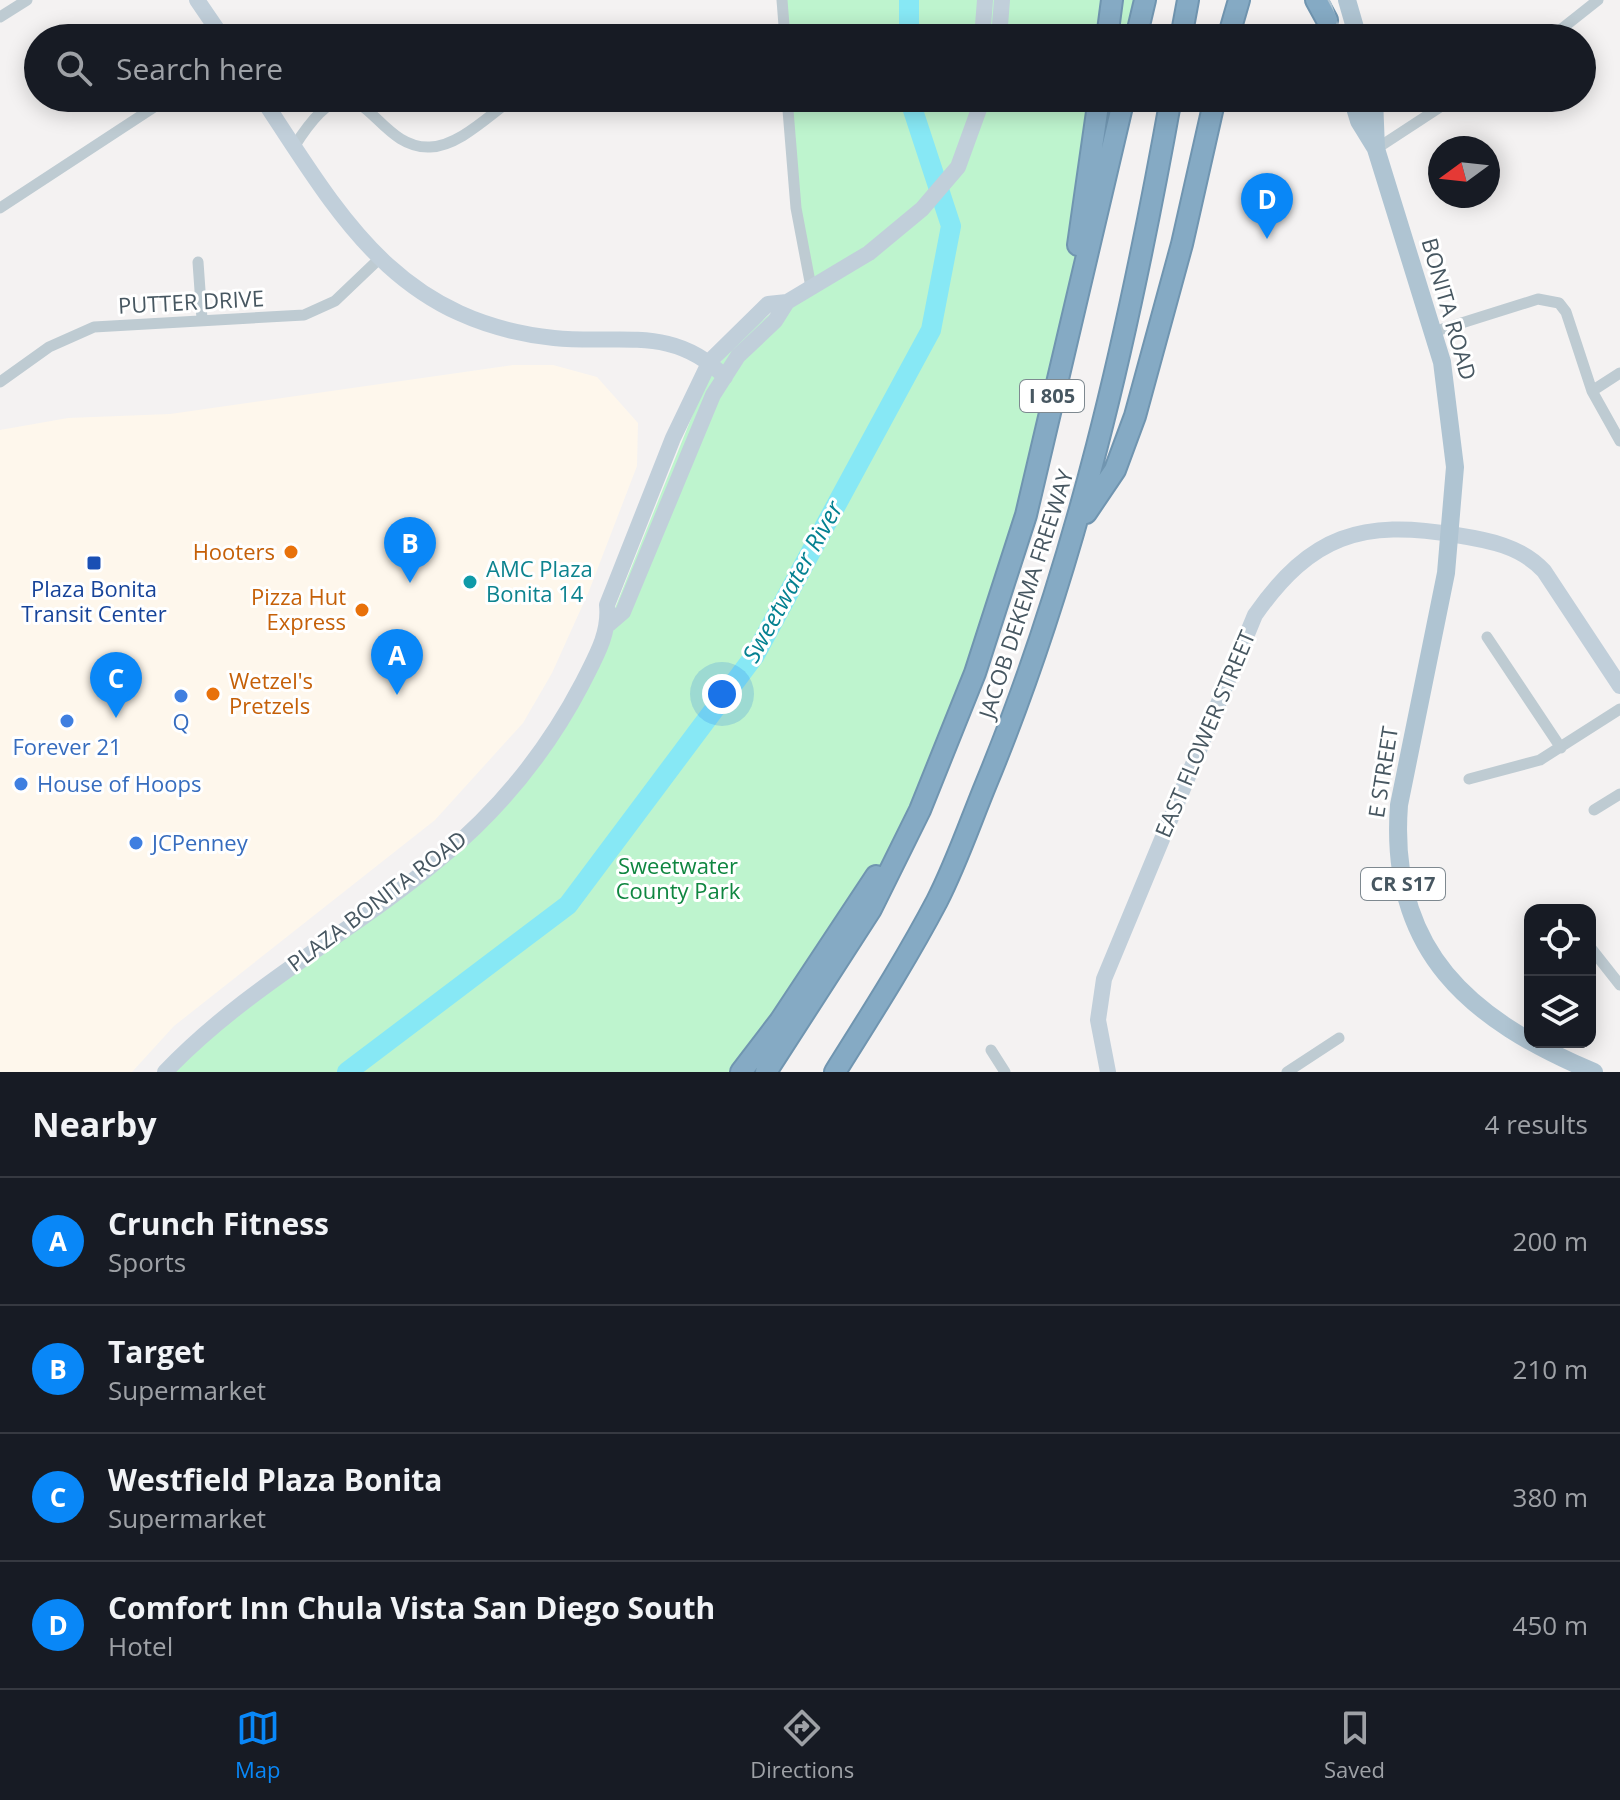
<!DOCTYPE html>
<html lang="en">
<head>
<meta charset="utf-8">
<style>
  :root { --surface:#171b24; --page:#242831; --text:#f1f3f6; --muted:#9ea1a6; --line:#363941; --accent:#0987f7 }
  body { margin:0; font-family:"Open Sans",sans-serif; background:var(--page); color:var(--text) }
  .controls { position:absolute; right:24px; bottom:24px; display:grid; overflow:hidden; border-radius:16px; box-shadow:0 4px 20px #0003 }
  .controls button { width:72px; height:72px; display:grid; place-items:center; padding:0; border:0; border-bottom:2px solid var(--line); background:var(--surface); color:var(--text); font:40px sans-serif }
  .compass { position:absolute; left:1428px; top:136px; width:72px; height:72px; border-radius:50%; background:var(--surface); box-shadow:0 4px 20px #0003; rotate:255deg }
  .you { position:absolute; left:722px; top:694px; width:28px; height:28px; margin:-20px; border:6px solid #fff; border-radius:50%; background:#1a73e8; box-shadow:0 0 0 12px #1a73e833 }
  .badge { display:grid; place-items:center; width:52px; height:52px; border-radius:50%; background:var(--accent); color:#fff; font-size:26px; font-weight:700 }
  .pin { position:absolute; translate:-50% -66px; filter:drop-shadow(0 2px 4px #0008) }
  .pin::after { content:''; position:absolute; top:42px; width:28px; height:24px; background:inherit; clip-path:polygon(0 0,100% 0,50% 100%) }
  .list { margin:0; padding:0; list-style:none }
  h2 { display:flex; justify-content:space-between; align-items:center; height:104px; margin:0; padding:0 32px; font-size:34px }
  h2 small { font-size:26px; font-weight:400; color:var(--muted) }
  .list li { display:grid; grid-template-columns:52px 1fr auto; gap:24px; align-items:center; box-sizing:border-box; height:128px; padding:0 32px; border-top:2px solid var(--line) }
  .list b { display:block; font-size:30px; white-space:nowrap }
  .list p { margin:0; font-size:26px; white-space:nowrap; color:var(--muted) }
  .list em { font-size:26px; font-style:normal; color:var(--muted) }
  .icon { flex:none; width:44px; height:44px; fill:none; stroke:currentColor; stroke-width:2; stroke-linecap:round; stroke-linejoin:round }
  .map { position:relative; flex:none; width:1620px; height:1072px; overflow:hidden }
  .search { position:absolute; background:var(--surface); box-shadow:0 4px 20px #0003; left:24px; right:24px; top:24px; height:88px; display:flex; align-items:center; gap:20px; box-sizing:border-box; padding:0 28px; border-radius:44px; color:var(--muted); font-size:30px }
  .sheet { height:616px; background:var(--surface) }
  nav { display:flex; justify-content:space-around; align-items:center; box-sizing:border-box; height:112px; border-top:2px solid var(--line); background:var(--surface); font-size:22px; color:var(--muted) }
  nav a { display:grid; justify-items:center; gap:4px }
  nav .on { color:var(--accent) }
  .map>svg:first-child { display:block }
</style>
</head>
<body>
<div class="map">
<svg width="1620" height="1072" viewBox="0 0 1620 1072">
  <rect width="100%" height="100%" fill="#f4f2f2"/>
  <!-- commercial -->
  <path fill="#fef7ec" d="M 513,365 L 553,365 L 597,377 L 638,423 L 637,466 L 589,591 L 552,673 L 523,723 L 435,820 L 174,1026 L 132,1072 L 0,1072 L 0,430 L 68,418 L 170,414 Z"/>
  <!-- green -->
  <path fill="#bef4ce" d="M 782,0 L 1135,0 L 1127,38 L 785,38 Z
    M 788,98 L 1117,98 L 1027,513 L 875,910 L 805,1032 L 777,1072 L 165,1072 L 494,810 L 593,663 L 707,379 C 738,338 771,309 816,284 L 796,207 Z"/>
  <g fill="none" stroke-linecap="round" stroke-linejoin="round">
    <!-- river -->
    <path stroke="#87e8f5" stroke-width="20" d="M 909,38 L 909,0
      M 347,1072 L 568,905 L 755,655 L 931,330 L 951,226 L 909,98"/>
    <!-- highway casing -->
    <g stroke="#7095b0" stroke-width="24">
      <path id="highway" d="M 1316,0 L 1327,20
        M 1107,38 L 1112,0
        M 1136,38 L 1145,0
        M 1181,38 L 1188,0
        M 1228,38 L 1239,0
        M 1078,245 L 1099,98
        M 1086,513 L 1115,470 L 1135,416 L 1182,244 L 1215,98
        M 741,1072 L 780,1021 L 876,876
        M 766,1072 L 871,909 L 920,810 L 975,673 L 1026,515 L 1124,98
        M 835,1072 C 870,1016 906,960 937,901 C 956,864 970,823 986,784 C 1077,564 1129,332 1171,98"/>
    </g>
    <!-- street -->
    <path stroke="#becbd2" stroke-width="11" d="M 782,0 L 785,38
      M 0,17 L 27,0
      M 1550,38 L 1598,0
      M 787,98 L 796,208 L 811,287
      M 294,147 C 361,39 369,150 430,147 C 460,146 490,114 514,98
      M 1376,149 L 1454,98
      M 0,208 L 168,98
      M 198,262 L 202,319
      M 1433,332 L 1538,299 L 1559,303 L 1566,312 L 1592,391 L 1620,441
      M 0,382 L 49,347 L 94,327 L 304,315 L 335,301 L 378,260
      M 1592,391 L 1620,373
      M 1487,637 L 1561,748
      M 1469,779 L 1540,760 L 1620,709
      M 1594,810 L 1620,794
      M 1590,947 L 1620,985
      M 991,1050 L 1005,1072
      M 1287,1072 L 1339,1038"/>
    <!-- secondary -->
    <path stroke="#c1cfda" stroke-width="16" d="M 197,0 L 223,38
      M 982,38 L 985,0
      M 999,38 L 1002,0
      M 262,98 C 341,218 397,321 554,338 C 621,345 672,324 725,377
      M 609,624 L 623,612 L 713,395 L 738,356 L 775,321 L 787,302
      M 165,1072 C 247,986 352,933 442,857 C 501,808 547,751 582,684 C 595,658 610,634 607,605 L 673,438 L 710,361 L 768,304 L 787,302 L 869,253 L 922,209 L 958,167 L 983,98
      M 1108,1072 L 1098,1020 L 1104,979 L 1255,615 C 1311,535 1362,519 1456,535 C 1488,540 1521,546 1544,571 L 1620,686"/>
    <!-- primary -->
    <path stroke="#afc4d2" stroke-width="18" d="M 1347,0 L 1358,38
      M 1323,6 L 1333,38
      M 1352,98 L 1359,121 L 1375,147
      M 1374,98 L 1376,149 L 1442,362 L 1455,467 L 1446,573 L 1399,805 C 1388,951 1470,1020 1594,1072"/>
    <!-- highway -->
    <use href="#highway" stroke="#85aac4" stroke-width="20"/>
  </g>
  <!-- markers -->
  <g fill="#e8710a" stroke="#fff" stroke-width="3">
    <circle cx="291" cy="552" r="8"/>
    <circle cx="362" cy="610" r="8"/>
    <circle cx="213" cy="694" r="8"/>
  </g>
  <rect fill="#1a4fb4" stroke="#fff" stroke-width="3" x="86" y="555" width="16" height="16" rx="4"/>
  <circle fill="#0f9aa8" stroke="#fff" stroke-width="3" cx="470" cy="582" r="8"/>
  <g fill="#3f7fe0" stroke="#fff" stroke-width="3">
    <circle cx="181" cy="696" r="8"/>
    <circle cx="67" cy="721" r="8"/>
    <circle cx="21" cy="784" r="8"/>
    <circle cx="136" cy="843" r="8"/>
  </g>
  <g text-anchor="middle" stroke-width="6" stroke-linejoin="round" paint-order="stroke">
    <!-- shield labels -->
    <g fill="#fff" stroke="#7e8990" stroke-width="2">
      <rect x="1020" y="380" width="64" height="32" rx="6"/>
      <rect x="1361" y="868" width="84" height="32" rx="6"/>
    </g>
    <g font-size="20" font-weight="bold" fill="#475761">
      <text x="1052" y="403">I 805</text>
      <text x="1403" y="891">CR S17</text>
    </g>
    <!-- street labels -->
    <g font-size="22" fill="#475761" stroke="#fff">
      <text transform="translate(191 302) rotate(-3)" y="8">PUTTER DRIVE</text>
      <text transform="translate(1449 309) rotate(74)" y="8">BONITA ROAD</text>
      <text transform="translate(1026 594) rotate(-72)" y="8">JACOB DEKEMA FREEWAY</text>
      <text transform="translate(1205 734) rotate(-67)" y="8">EAST FLOWER STREET</text>
      <text transform="translate(1383 772) rotate(-81)" y="8">E STREET</text>
      <text transform="translate(377 901) rotate(-37)" y="8">PLAZA BONITA ROAD</text>
    </g>
    <!-- food labels -->
    <g font-size="22" fill="#c56008" stroke="#fff" text-anchor="end">
      <text x="275" y="560">Hooters</text>
      <text x="346" y="605">Pizza Hut<tspan x="346" dy="25">Express</tspan></text>
      <text x="229" y="689" text-anchor="start">Wetzel's<tspan x="229" dy="25">Pretzels</tspan></text>
    </g>
    <!-- culture labels -->
    <g font-size="22" fill="#0d838f" stroke="#fff" text-anchor="start">
      <text x="486" y="577">AMC Plaza<tspan x="486" dy="25">Bonita 14</tspan></text>
    </g>
    <!-- transit labels -->
    <g font-size="22" fill="#164399" stroke="#fff">
      <text x="94" y="597">Plaza Bonita<tspan x="94" dy="25">Transit Center</tspan></text>
    </g>
    <!-- shop labels -->
    <g font-size="22" fill="#366cbe" stroke="#fff">
      <text x="181" y="730">Q</text>
      <text x="67" y="755">Forever 21</text>
      <text x="37" y="792" text-anchor="start">House of Hoops</text>
      <text x="152" y="851" text-anchor="start">JCPenney</text>
    </g>
    <!-- park labels -->
    <g font-size="22" fill="#0f8640" stroke="#fff">
      <text x="678" y="874">Sweetwater<tspan x="678" dy="25">County Park</tspan></text>
    </g>
    <!-- water labels -->
    <g font-size="24" font-style="italic" fill="#048191" stroke="#fff">
      <text transform="translate(793 582) rotate(-61)" y="8">Sweetwater River</text>
    </g>
  </g>
</svg>
<div class="controls">
<button><svg class="icon" aria-label="locate" viewBox="0 0 24 24"><circle cx="12" cy="12" r="6"/><path d="M12 2v4M12 18v4M2 12h4M18 12h4"/></svg></button>
<button><svg class="icon" aria-label="layers" viewBox="0 0 24 24"><path d="M12 4l9 5-9 5-9-5zM3 14l9 5 9-5"/></svg></button>
</div>
<svg class="compass" viewBox="-18 -18 36 36"><path d="M0-13l5 13h-10z" fill="#e53935"/><path d="M0 13l5-13h-10z" fill="#9ea1a6"/></svg>
<div class="you"></div>
<div class="pin badge" style="left:397px;top:695px">A</div>
<div class="pin badge" style="left:410px;top:583px">B</div>
<div class="pin badge" style="left:116px;top:718px">C</div>
<div class="pin badge" style="left:1267px;top:239px">D</div>
<div class="search"><svg class="icon" aria-label="search" viewBox="0 0 24 24"><circle cx="10" cy="10" r="6"/><path d="M15 15l6 6"/></svg>Search here</div>
</div>
<section class="sheet">
<h2>Nearby<small>4 results</small></h2>
<ul class="list">
<li><span class="badge">A</span><div><b>Crunch Fitness</b><p>Sports</p></div><em>200 m</em></li>
<li><span class="badge">B</span><div><b>Target</b><p>Supermarket</p></div><em>210 m</em></li>
<li><span class="badge">C</span><div><b>Westfield Plaza Bonita</b><p>Supermarket</p></div><em>380 m</em></li>
<li><span class="badge">D</span><div><b>Comfort Inn Chula Vista San Diego South</b><p>Hotel</p></div><em>450 m</em></li>
</ul>
</section>
<nav>
<a class="on"><svg class="icon" aria-label="map" viewBox="0 0 24 24"><path d="M3 6l6-2 6 2 6-2v14l-6 2-6-2-6 2zM9 4v14M15 6v14"/></svg>Map</a>
<a><svg class="icon" aria-label="directions" viewBox="0 0 24 24"><path d="M12 3l9 9-9 9-9-9zM9 14v-3h6M13 9l2 2-2 2"/></svg>Directions</a>
<a><svg class="icon" aria-label="saved" viewBox="0 0 24 24"><path d="M7 4h10v16l-5-4-5 4z"/></svg>Saved</a>
</nav>
</body>
</html>
